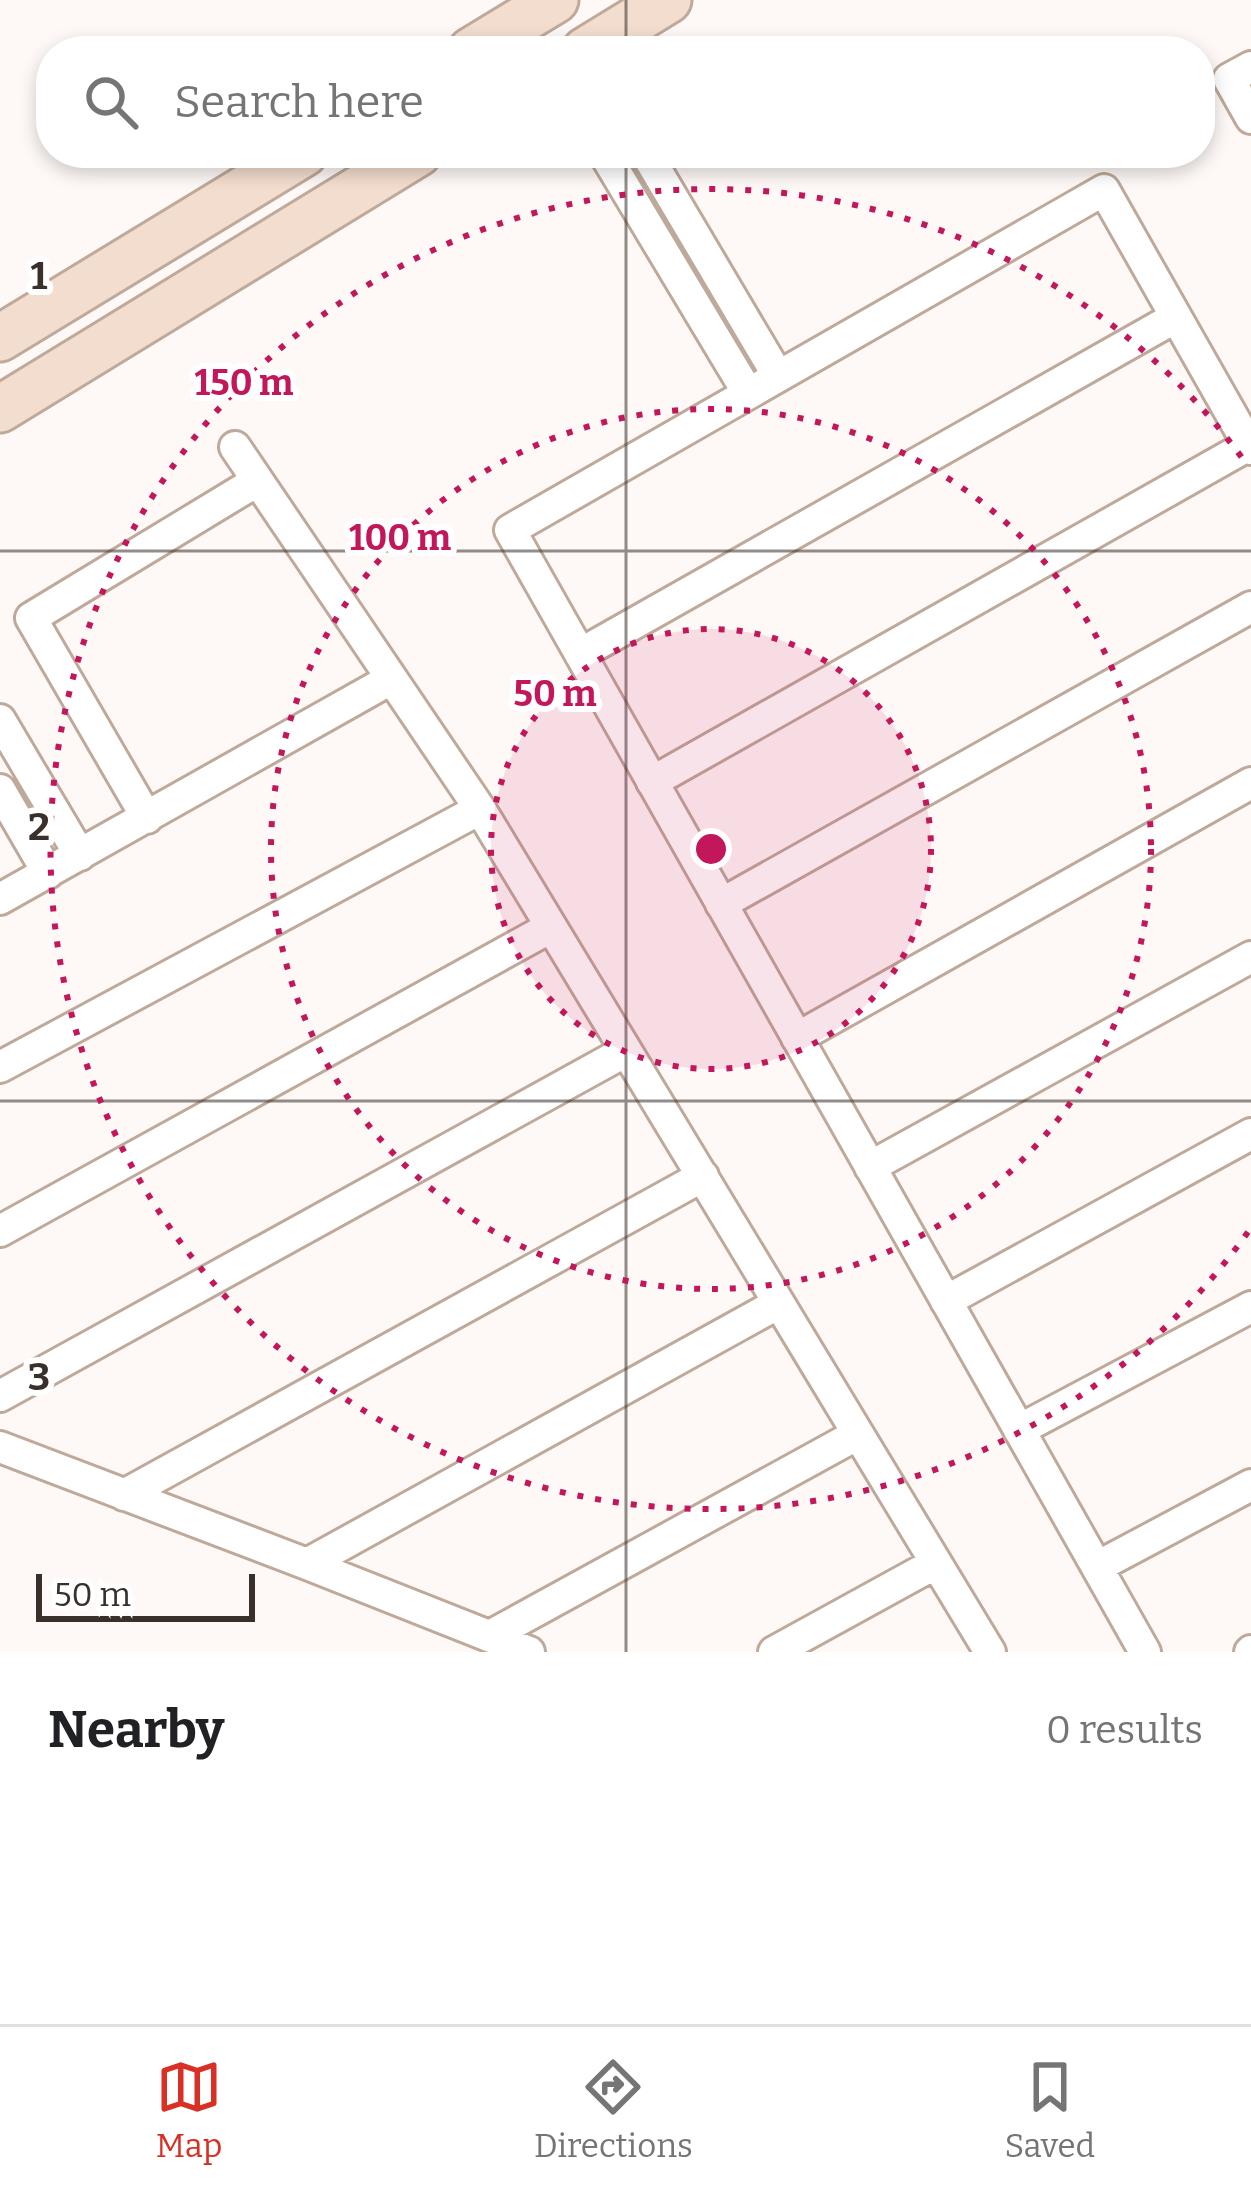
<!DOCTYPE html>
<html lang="en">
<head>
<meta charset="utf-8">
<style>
  :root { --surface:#fff; --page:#f2f2f2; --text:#202124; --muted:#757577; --line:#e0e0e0; --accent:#d93025 }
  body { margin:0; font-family:Bitter,serif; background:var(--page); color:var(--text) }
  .scale { position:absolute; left:36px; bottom:30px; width:219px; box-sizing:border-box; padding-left:12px; border:6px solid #39302b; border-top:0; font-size:33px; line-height:42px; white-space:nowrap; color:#39302b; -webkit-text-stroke:9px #fff; paint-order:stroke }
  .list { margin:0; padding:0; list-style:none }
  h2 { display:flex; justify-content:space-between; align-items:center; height:156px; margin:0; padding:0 48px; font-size:51px }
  h2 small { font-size:39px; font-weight:400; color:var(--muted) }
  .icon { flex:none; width:66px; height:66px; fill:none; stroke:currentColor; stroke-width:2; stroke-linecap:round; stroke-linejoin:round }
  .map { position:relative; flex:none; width:1251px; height:1652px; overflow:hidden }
  .search { position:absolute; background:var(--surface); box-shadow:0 6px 18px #0003; left:36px; right:36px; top:36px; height:132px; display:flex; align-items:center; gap:30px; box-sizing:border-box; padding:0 42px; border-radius:48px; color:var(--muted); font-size:45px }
  .sheet { height:372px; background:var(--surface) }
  nav { display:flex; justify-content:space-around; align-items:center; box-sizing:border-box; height:168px; border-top:3px solid var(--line); background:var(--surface); font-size:33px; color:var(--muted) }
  nav a { display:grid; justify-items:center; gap:6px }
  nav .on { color:var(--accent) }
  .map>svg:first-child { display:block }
</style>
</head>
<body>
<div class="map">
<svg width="1251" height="1652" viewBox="0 0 1251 1652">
  <rect width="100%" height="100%" fill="#fef9f6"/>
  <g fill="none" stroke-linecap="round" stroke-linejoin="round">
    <!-- street casing -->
    <g stroke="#bea99b" stroke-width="36">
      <path id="street" d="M 1251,67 L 1229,79 L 1251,118
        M 604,153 L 748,393
        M 646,153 L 778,376
        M 235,447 L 480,809 L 990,1652
        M 580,654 L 1176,317
        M 0,720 L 80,855
        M 652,782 L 1249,445
        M 0,790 L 48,873
        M 147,818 L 31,618 L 257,481
        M 0,899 L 391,679
        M 721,904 L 1251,607
        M 797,1038 L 1251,783
        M 0,1067 L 480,809
        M 870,1167 L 1251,957
        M 0,1231 L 551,927
        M 946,1301 L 1251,1134
        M 0,1396 L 626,1051
        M 1019,1430 L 1251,1307
        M 0,1447 L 307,1564 L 529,1652
        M 124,1495 L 703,1176
        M 307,1564 L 779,1303
        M 1097,1567 L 1251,1485
        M 490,1636 L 858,1434
        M 774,1652 L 936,1563
        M 1145,1652 L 510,530 L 1104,190 L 1251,449
        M 1250,1652 L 1251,1651"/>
    </g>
    <!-- secondary casing -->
    <g stroke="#bea99b" stroke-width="51">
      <path id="secondary" d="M 471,51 L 555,0
        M 585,51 L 668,0
        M 0,338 L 304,153
        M 0,409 L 418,153"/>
    </g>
    <!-- street -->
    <use href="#street" stroke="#fff" stroke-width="30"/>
    <!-- secondary -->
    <use href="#secondary" stroke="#f3ddce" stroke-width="45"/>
  </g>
  <!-- grid -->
  <path fill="none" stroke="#39302b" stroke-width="3" stroke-opacity="0.55" d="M 626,0 L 626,51M 626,153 L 626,1652M 0,551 L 1251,551M 0,1101 L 1251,1101"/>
  <!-- distance rings -->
  <circle cx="711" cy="849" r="220" fill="#c2185b" fill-opacity=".12"/>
  <g fill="none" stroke="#c2185b" stroke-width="6" stroke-dasharray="6 12">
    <circle cx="711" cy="849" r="220"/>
    <circle cx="711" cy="849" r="440"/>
    <path d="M1248 1232A660 660 0 1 1 1248 466"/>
  </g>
  <g font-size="39" text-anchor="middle" font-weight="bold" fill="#39302b" stroke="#fff" stroke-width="12" stroke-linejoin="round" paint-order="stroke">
    <text x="39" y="289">1</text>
    <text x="39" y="840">2</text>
    <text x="39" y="1390">3</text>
  </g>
  <circle cx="711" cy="849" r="18" fill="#c2185b" stroke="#fff" stroke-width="6"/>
  <g font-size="36" text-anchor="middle" font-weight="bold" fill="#c2185b" stroke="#fff" stroke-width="12" stroke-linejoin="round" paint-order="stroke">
    <text x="244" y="395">150 m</text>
    <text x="400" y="550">100 m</text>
    <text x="555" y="706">50 m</text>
  </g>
</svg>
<div class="scale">50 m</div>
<div class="search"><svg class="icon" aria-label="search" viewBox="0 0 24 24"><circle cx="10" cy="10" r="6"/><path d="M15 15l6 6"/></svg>Search here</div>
</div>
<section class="sheet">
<h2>Nearby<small>0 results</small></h2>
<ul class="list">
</ul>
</section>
<nav>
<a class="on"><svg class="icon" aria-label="map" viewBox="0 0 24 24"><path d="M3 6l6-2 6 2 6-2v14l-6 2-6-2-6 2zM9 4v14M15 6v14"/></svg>Map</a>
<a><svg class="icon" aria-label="directions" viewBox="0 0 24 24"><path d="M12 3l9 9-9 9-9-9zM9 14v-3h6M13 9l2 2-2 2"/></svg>Directions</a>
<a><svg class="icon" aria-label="saved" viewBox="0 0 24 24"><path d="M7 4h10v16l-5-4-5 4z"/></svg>Saved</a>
</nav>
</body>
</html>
